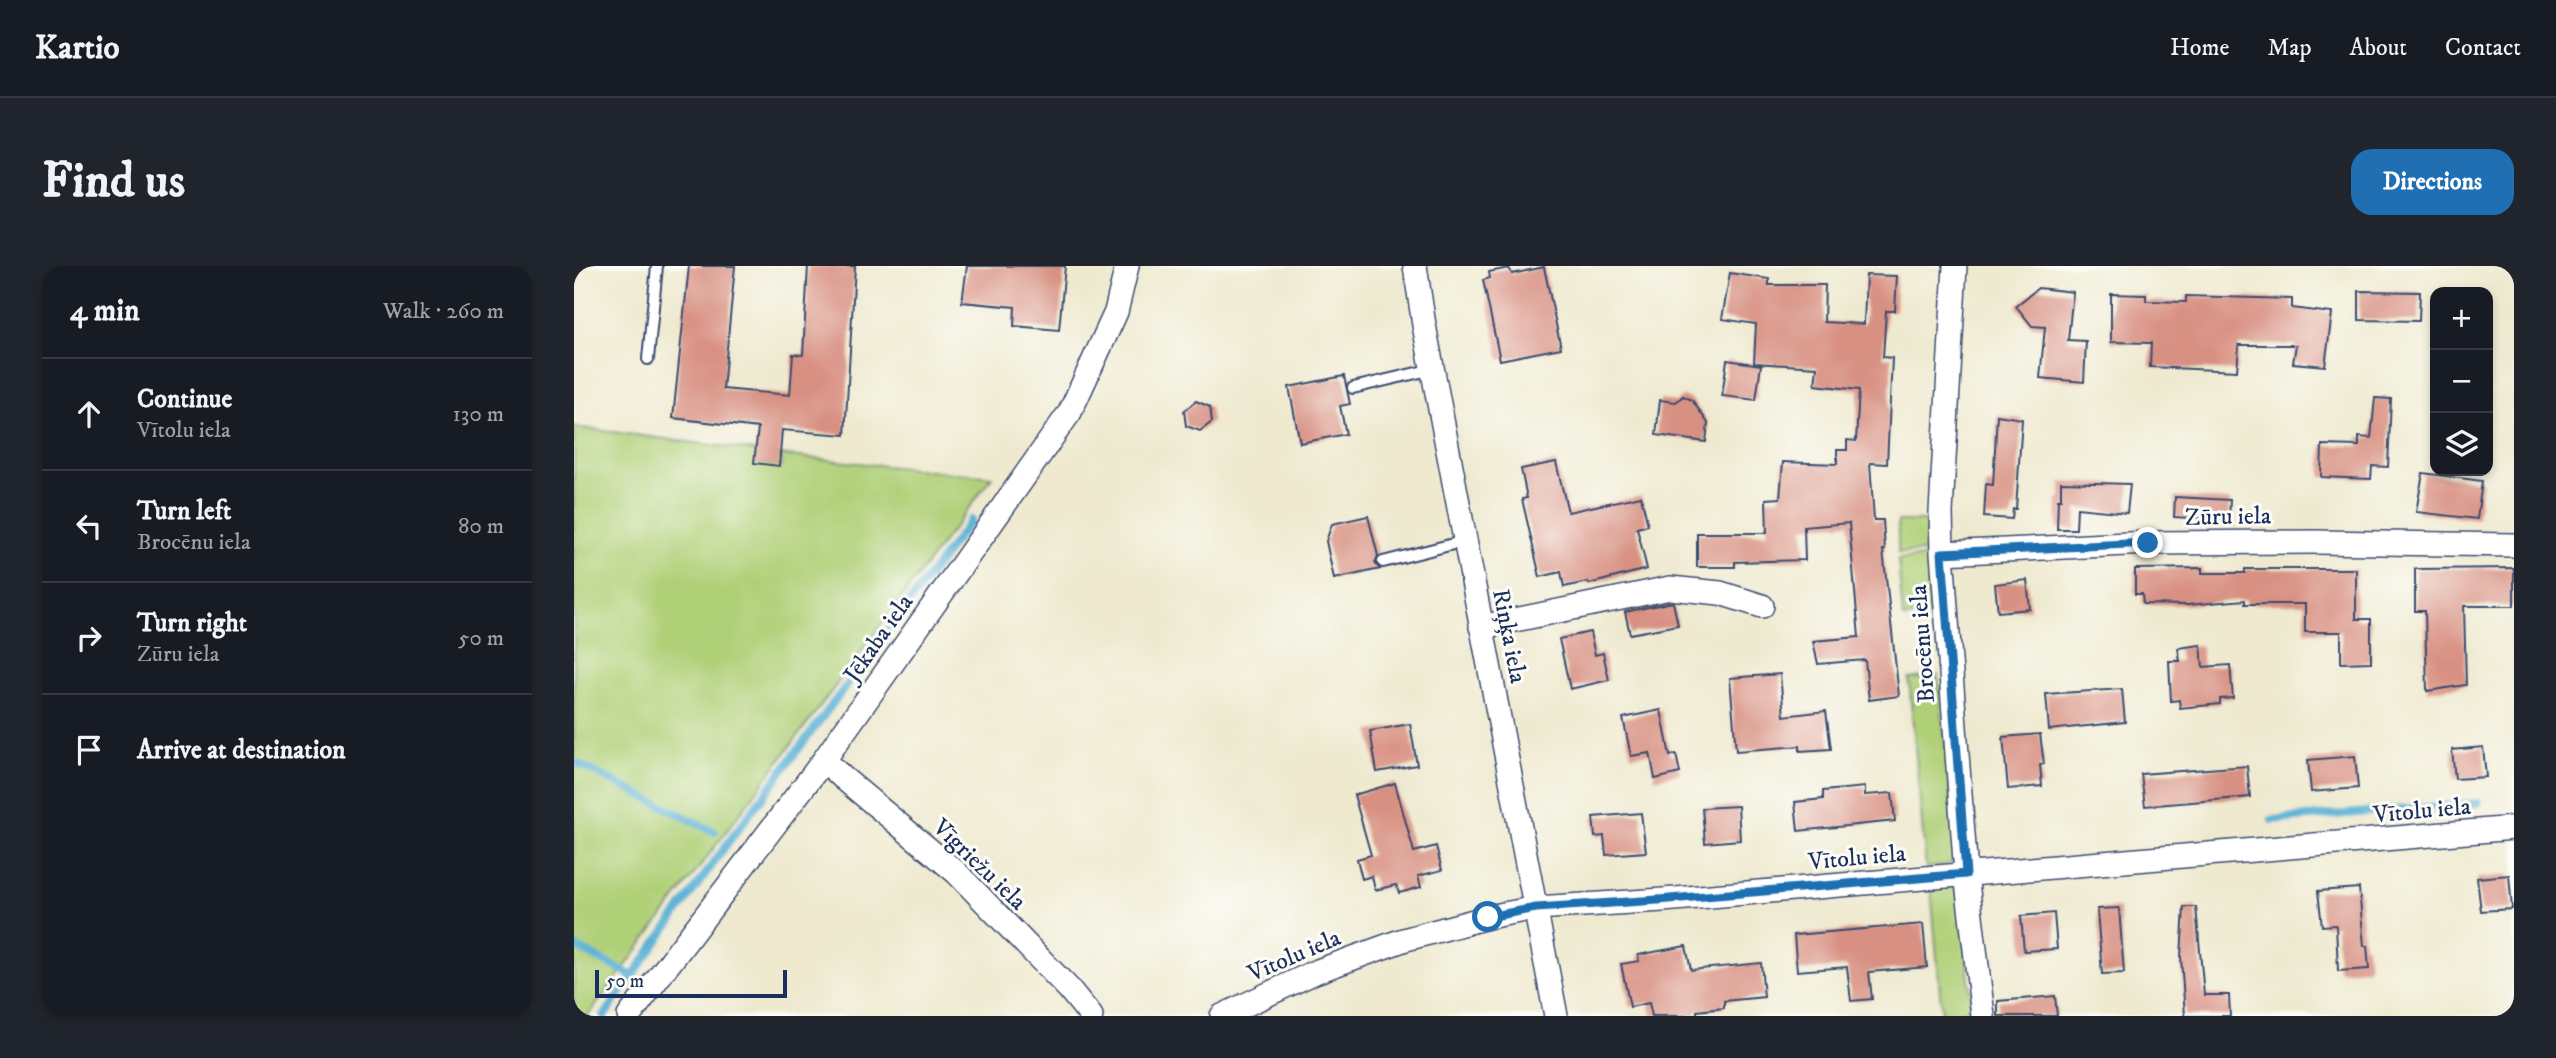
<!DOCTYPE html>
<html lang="en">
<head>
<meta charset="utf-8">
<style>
  :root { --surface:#171b24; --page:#20242c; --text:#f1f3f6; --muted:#9ea1a6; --line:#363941; --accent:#1f6fb2 }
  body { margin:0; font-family:"IM FELL DW Pica",serif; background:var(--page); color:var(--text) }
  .controls { position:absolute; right:21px; top:21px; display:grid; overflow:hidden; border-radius:14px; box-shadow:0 4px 10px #0003 }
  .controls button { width:63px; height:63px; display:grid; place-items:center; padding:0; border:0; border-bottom:2px solid var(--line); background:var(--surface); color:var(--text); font:35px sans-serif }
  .scale { position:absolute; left:21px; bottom:18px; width:192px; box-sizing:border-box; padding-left:7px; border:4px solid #1b2f5e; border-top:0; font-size:19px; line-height:24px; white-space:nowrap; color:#1b2f5e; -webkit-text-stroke:5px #fdfcf7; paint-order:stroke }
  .stop { position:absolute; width:21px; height:21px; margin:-16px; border:5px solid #1f6fb2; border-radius:50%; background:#fff }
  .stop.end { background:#1f6fb2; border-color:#fff; box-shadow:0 2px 7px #0008 }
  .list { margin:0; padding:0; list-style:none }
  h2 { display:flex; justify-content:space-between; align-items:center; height:91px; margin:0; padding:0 28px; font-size:30px }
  h2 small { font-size:23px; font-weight:400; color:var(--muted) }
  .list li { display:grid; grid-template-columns:46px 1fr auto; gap:21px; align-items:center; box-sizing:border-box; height:112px; padding:0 28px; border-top:2px solid var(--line) }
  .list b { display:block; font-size:26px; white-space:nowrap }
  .list p { margin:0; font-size:23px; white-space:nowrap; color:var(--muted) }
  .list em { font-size:23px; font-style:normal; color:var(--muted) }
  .icon { flex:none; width:38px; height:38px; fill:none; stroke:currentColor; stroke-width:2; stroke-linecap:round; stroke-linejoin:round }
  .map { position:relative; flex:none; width:1940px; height:750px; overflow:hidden; border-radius:21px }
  header { display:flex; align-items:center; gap:42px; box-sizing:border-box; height:98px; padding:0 35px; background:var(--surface); border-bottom:2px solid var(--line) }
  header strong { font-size:33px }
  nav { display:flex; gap:38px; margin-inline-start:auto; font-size:24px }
  .intro { display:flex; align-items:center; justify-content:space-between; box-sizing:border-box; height:168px; padding:0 42px }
  h1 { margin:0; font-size:49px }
  .button { padding:18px 32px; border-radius:21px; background:var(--accent); color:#fff; font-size:24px; font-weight:700 }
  main { display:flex; gap:42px; padding:0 42px }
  aside { flex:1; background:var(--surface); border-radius:21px; box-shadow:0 4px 10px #0003 }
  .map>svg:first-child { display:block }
</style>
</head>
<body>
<header>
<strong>Kartio</strong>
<nav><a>Home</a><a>Map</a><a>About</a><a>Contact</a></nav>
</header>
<div class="intro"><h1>Find us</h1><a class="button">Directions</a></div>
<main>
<aside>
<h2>4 min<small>Walk · 260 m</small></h2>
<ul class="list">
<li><svg class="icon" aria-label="ahead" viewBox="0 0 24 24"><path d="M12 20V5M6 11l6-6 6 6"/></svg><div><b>Continue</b><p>Vītolu iela</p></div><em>130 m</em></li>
<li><svg class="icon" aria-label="left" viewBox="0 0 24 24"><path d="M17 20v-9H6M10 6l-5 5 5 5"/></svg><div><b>Turn left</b><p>Brocēnu iela</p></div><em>80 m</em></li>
<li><svg class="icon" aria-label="right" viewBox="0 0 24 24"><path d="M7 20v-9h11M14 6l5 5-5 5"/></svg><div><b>Turn right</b><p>Zūru iela</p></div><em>50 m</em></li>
<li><svg class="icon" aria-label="arrive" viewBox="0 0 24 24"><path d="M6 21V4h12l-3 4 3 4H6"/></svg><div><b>Arrive at destination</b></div></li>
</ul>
</aside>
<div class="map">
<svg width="1940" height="750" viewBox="0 0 1940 750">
  <rect width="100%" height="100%" fill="#fdfcf7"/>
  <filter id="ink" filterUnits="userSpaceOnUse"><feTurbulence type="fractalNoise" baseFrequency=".0143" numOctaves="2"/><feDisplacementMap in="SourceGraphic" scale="14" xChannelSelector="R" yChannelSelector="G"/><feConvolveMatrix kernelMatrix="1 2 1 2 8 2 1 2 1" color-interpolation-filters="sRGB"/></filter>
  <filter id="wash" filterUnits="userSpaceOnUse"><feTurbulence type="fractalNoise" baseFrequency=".00686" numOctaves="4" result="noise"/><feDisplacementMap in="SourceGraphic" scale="28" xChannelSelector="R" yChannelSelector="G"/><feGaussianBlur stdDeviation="1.57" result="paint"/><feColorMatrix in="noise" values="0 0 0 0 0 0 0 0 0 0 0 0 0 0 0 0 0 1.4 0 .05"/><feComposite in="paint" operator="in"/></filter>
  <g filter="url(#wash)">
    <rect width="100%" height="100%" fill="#eee9cf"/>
    <!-- green -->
    <path fill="#b0d078" stroke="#66806b" stroke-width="2" d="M 0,161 L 182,185 L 182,197 L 208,200 L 207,189 L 418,211 L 14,750 L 0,750 Z
      M 1324,255 L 1353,255 L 1354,286 L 1324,287 Z
      M 1355,291 L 1359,348 L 1329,352 L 1324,293 Z
      M 1364,409 L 1383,587 L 1379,597 L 1352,602 L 1335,413 Z
      M 1367,621 L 1378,621 L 1386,627 L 1398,741 L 1393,745 L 1368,749 L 1357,623 Z"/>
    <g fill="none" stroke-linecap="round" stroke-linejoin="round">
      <!-- stream -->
      <path stroke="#58b0d5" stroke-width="8" d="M 0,496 L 141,566
        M 1698,554 L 1904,537
        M 0,680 L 55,708
        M 30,750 L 153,578 L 397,254"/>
    </g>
    <g id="blocks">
      <!-- building -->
      <path fill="#d89082" d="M 115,0 L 161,0 L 149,123 L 216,129 L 219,88 L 229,89 L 234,0 L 281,0 L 271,169 L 208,164 L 205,200 L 180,197 L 184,162 L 99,152 Z
        M 393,0 L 491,0 L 485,64 L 440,60 L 441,41 L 388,36 Z
        M 970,1 L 987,82 L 926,94 L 909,14 L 916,12 L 915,6 L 935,2 L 938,8 Z
        M 1156,7 L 1195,13 L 1195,19 L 1251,19 L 1250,56 L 1290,58 L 1292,9 L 1323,10 L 1321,45 L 1312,45 L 1309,91 L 1318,92 L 1313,198 L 1296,197 L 1300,254 L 1309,254 L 1311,284 L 1309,284 L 1325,430 L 1295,434 L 1291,394 L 1244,398 L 1239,375 L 1285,371 L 1275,257 L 1230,261 L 1231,294 L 1161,296 L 1161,301 L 1123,301 L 1123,267 L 1193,267 L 1192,233 L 1206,232 L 1209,196 L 1263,198 L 1263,184 L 1273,184 L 1273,174 L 1282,175 L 1285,124 L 1241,119 L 1243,101 L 1180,97 L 1182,58 L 1148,53 Z
        M 1464,22 L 1499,26 L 1494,74 L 1512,75 L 1510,116 L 1466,112 L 1471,61 L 1458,60 L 1442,40 Z
        M 1785,25 L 1846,26 L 1845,55 L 1785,54 Z
        M 1537,28 L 1572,29 L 1572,35 L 1612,36 L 1612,30 L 1718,33 L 1718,42 L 1758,47 L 1751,100 L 1719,97 L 1722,79 L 1665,79 L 1663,105 L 1576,101 L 1577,77 L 1537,76 Z
        M 1153,94 L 1187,99 L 1182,134 L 1148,130 Z
        M 770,110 L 776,138 L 766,140 L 772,168 L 726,177 L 715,121 Z
        M 1109,130 L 1118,134 L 1134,157 L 1132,176 L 1082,169 L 1086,134 L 1102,136 Z
        M 1801,132 L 1817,133 L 1814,201 L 1798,200 L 1797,213 L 1747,211 L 1748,179 L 1785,180 L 1785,171 L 1797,172 Z
        M 622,135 L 636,141 L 638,156 L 626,165 L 612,160 L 610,145 Z
        M 1423,149 L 1448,153 L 1442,243 L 1439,243 L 1438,253 L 1410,251 L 1412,218 L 1419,219 Z
        M 982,196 L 994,246 L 1067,230 L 1074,259 L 1063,262 L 1073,303 L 1015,318 L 1014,316 L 990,321 L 987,306 L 966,311 L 948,233 L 953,232 L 947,203 Z
        M 1849,207 L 1908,215 L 1903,253 L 1842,246 Z
        M 1487,216 L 1556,218 L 1553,247 L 1503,242 L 1502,263 L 1483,263 L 1484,233 L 1487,233 Z
        M 1601,231 L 1656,234 L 1655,254 L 1600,251 Z
        M 794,250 L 804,290 L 801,297 L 806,303 L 760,313 L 752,275 L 758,258 Z
        M 1628,302 L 1628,307 L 1671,307 L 1671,303 L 1782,303 L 1782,353 L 1797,353 L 1797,396 L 1767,397 L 1767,366 L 1731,366 L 1731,338 L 1671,338 L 1671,334 L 1613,339 L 1569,338 L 1568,328 L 1561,328 L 1561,303 Z
        M 1940,302 L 1940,340 L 1890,340 L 1892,419 L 1853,425 L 1851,345 L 1841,345 L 1841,303 Z
        M 1453,314 L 1456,343 L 1424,346 L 1421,318 Z
        M 1099,336 L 1104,359 L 1056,368 L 1051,346 Z
        M 1016,366 L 1021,389 L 1029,387 L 1035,414 L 996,423 L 985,373 Z
        M 1627,379 L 1629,401 L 1656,399 L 1659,432 L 1646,433 L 1646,438 L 1606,442 L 1605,434 L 1597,435 L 1595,395 L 1606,395 L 1604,382 Z
        M 1206,408 L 1210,450 L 1252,445 L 1257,483 L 1226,485 L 1226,480 L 1162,485 L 1156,412 Z
        M 1548,423 L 1551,456 L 1475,464 L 1472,428 Z
        M 1087,444 L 1096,490 L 1102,488 L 1106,507 L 1081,513 L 1076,487 L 1057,490 L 1049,452 Z
        M 836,458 L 843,499 L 803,506 L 796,465 Z
        M 1466,468 L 1470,498 L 1466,499 L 1468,520 L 1434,523 L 1429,471 Z
        M 1909,481 L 1912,511 L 1881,513 L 1878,484 Z
        M 1781,490 L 1784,522 L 1737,526 L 1734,494 Z
        M 1673,500 L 1676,531 L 1571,540 L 1567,508 Z
        M 821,517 L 840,586 L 862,580 L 868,604 L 844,610 L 847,621 L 825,627 L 822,619 L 801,624 L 798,610 L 788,613 L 783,593 L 797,589 L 780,529 Z
        M 1291,521 L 1291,529 L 1318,527 L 1321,555 L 1224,565 L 1221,536 L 1249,533 L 1249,525 Z
        M 1164,540 L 1166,574 L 1131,577 L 1128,542 Z
        M 1067,547 L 1072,586 L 1032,589 L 1030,570 L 1021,571 L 1019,551 Z
        M 1935,609 L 1938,643 L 1907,645 L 1903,612 Z
        M 1785,622 L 1790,680 L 1793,680 L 1795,703 L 1764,705 L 1762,659 L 1748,660 L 1744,625 Z
        M 1610,641 L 1622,641 L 1630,729 L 1655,729 L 1656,750 L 1611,750 L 1607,691 Z
        M 1545,642 L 1550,707 L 1528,708 L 1523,643 Z
        M 1480,647 L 1483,683 L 1450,685 L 1447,650 Z
        M 1349,658 L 1353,701 L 1295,706 L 1298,733 L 1277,735 L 1273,701 L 1223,705 L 1220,669 Z
        M 1112,680 L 1117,704 L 1187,697 L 1190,731 L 1150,735 L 1150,742 L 1123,745 L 1123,750 L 1078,750 L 1075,737 L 1056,741 L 1047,698 L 1065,695 L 1064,689 Z
        M 1481,730 L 1483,750 L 1424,750 L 1424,735 Z"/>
    </g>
  </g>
  <g filter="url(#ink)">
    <use href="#blocks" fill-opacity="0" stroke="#3b4b6f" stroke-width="2"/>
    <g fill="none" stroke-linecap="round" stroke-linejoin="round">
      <!-- lane casing -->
      <g stroke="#3b4b6f" stroke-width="14">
        <path id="lane" d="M 74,93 L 83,0
          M 779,122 L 859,103
          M 809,296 L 891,275"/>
      </g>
      <!-- street casing -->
      <g stroke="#3b4b6f" stroke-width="26">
        <path id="street" d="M 841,0 L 850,59 L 982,750
          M 1381,0 L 1367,246 L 1368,287 L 1392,608 L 1409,750
          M 1368,287 L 1574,277 L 1742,276 L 1940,279
          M 907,361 L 1096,322 L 1146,327 L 1188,340
          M 250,494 L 268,511 L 383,607 L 495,723 L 517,750
          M 55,750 L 250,494 L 496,146 L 542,46 L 553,0
          M 648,750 L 741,706 L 829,674 L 914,651 L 962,642 L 1089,634 L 1940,562"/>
      </g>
      <!-- lane -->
      <use href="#lane" stroke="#fff" stroke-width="10"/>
      <!-- street -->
      <use href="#street" stroke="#fff" stroke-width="23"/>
    </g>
  </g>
  <g fill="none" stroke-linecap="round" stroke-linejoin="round" filter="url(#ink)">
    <!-- route -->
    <path stroke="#1f6fb2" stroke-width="9" d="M 914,651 L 962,642 L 1084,634 L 1392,608 L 1368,287 L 1574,277"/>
  </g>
  <g text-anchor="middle" stroke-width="6" stroke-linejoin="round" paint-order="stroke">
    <!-- street labels -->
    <g font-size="24" fill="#1b2f5e" stroke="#fdfcf7">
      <text transform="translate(1654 250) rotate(-1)" y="8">Zūru iela</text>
      <text transform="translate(936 370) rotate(79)" y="8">Riņķa iela</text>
      <text transform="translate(304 372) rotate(-55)" y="8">Jēkaba iela</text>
      <text transform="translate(1348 378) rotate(-94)" y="8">Brocēnu iela</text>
      <text transform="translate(1848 544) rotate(-5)" y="8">Vītolu iela</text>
      <text transform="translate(1283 591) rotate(-5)" y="8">Vītolu iela</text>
      <text transform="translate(406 598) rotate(44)" y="8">Vīgriežu iela</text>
      <text transform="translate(720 689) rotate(-23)" y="8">Vītolu iela</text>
    </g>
  </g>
</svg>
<div class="controls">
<button>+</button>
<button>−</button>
<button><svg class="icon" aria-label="layers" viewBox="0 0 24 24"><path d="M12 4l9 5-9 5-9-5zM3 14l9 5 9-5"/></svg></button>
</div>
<div class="scale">50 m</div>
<div class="stop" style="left:914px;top:651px"></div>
<div class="stop end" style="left:1574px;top:277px"></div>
</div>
</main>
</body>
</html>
